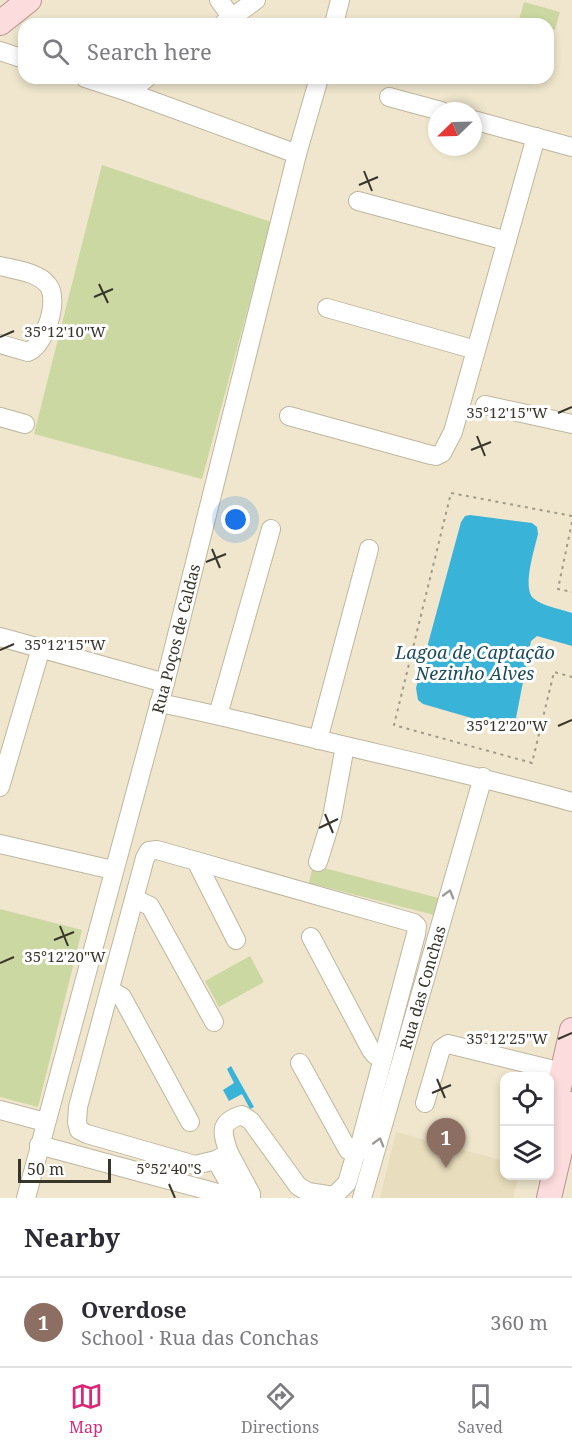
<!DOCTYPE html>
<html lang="en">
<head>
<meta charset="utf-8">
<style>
  :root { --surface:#fff; --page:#f2f2f3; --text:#2b2b33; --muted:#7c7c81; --line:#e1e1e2; --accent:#db2777 }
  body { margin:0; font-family:"Noto Serif",serif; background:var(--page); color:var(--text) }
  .controls { position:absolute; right:18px; bottom:18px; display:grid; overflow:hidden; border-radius:12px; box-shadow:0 3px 9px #0003 }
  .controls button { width:54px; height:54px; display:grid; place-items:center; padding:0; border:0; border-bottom:2px solid var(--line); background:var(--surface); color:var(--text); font:30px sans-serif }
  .compass { position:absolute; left:428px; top:102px; width:54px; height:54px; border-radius:50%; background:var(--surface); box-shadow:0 3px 9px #0003; rotate:247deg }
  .scale { position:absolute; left:18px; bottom:15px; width:93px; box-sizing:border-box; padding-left:6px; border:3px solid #38352b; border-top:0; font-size:16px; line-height:21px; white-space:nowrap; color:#38352b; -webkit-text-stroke:4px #fff; paint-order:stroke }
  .you { position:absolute; left:236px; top:520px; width:21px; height:21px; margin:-15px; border:4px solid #fff; border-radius:50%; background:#1a73e8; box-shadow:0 0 0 9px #1a73e833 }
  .badge { display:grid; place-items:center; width:39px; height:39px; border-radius:50%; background:var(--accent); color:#fff; font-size:20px; font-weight:700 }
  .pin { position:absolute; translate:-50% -50px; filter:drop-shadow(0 2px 3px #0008) }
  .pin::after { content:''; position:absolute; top:32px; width:21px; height:18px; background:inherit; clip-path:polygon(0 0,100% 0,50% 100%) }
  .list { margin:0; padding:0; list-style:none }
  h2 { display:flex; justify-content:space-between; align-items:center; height:78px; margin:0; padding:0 24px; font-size:26px }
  h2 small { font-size:20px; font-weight:400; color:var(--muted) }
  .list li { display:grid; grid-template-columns:39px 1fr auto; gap:18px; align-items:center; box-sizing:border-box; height:90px; padding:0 24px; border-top:2px solid var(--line) }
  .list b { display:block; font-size:22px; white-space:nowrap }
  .list p { margin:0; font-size:20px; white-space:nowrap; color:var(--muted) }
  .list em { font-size:20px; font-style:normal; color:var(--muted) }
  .icon { flex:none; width:33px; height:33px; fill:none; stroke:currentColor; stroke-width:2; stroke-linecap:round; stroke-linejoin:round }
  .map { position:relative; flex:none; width:572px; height:1198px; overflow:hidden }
  .search { position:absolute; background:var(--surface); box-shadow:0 3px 9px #0003; left:18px; right:18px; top:18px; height:66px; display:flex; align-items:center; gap:15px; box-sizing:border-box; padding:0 21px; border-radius:18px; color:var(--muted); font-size:22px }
  .sheet { height:168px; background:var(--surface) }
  nav { display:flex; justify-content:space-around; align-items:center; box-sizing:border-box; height:84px; border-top:2px solid var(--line); background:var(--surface); font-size:16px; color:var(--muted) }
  nav a { display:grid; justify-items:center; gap:3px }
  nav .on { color:var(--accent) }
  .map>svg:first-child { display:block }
</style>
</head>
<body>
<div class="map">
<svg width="572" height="1198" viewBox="0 0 572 1198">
  <rect width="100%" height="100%" fill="#efe6cd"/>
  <!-- built -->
  <path fill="#e8ddbc" d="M 396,1132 L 504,1161 L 504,1176 L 519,1176 L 513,1198 L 380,1198 Z"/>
  <!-- green -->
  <path fill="#cbd8a1" d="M 524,2 L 560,12 L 555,30 L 548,28 L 548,24 L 535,24 L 519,20 Z
    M 102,165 L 271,222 L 202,479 L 34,434 Z
    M 313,865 L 442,899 L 438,916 L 309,883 Z
    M 0,909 L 82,930 L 38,1107 L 0,1097 Z
    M 250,956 L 264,982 L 219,1007 L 205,981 Z"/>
  <!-- water -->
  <path fill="#3ab3d9" d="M 470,515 L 532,523 L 537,527 L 538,534 C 535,548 522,587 533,598 C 542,606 560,609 572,613 L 572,646 L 537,636 L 531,641 L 516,718 L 511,725 L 506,728 L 423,704 L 418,700 L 416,688 L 461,522 L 465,516 Z
    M 231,1066 L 254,1107 L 250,1109 L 242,1094 L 229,1101 L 223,1090 L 234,1083 L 227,1069 Z"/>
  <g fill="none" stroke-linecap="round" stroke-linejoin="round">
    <!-- minor casing -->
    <g stroke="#beb69e" stroke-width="20">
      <g id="minor">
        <path d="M 219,0 L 232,18"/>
        <path d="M 223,24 L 256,0"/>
        <path d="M 334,24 L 340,0"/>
        <path d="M 0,51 L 24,59"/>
        <path d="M 85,78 L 128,92 L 297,154"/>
        <path d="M 128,92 L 147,78"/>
        <path d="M 389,97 L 441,111"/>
        <path d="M 473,120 L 572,147"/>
        <path d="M 358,201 L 507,241"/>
        <path d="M 0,266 C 15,270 38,272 48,285 C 60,300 45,345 28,352 L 0,344"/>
        <path d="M 327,308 L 476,350"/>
        <path d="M 485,405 L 572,424"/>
        <path d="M 289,416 L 431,455 L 436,456 L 442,453 L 453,432 L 536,137"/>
        <path d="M 0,417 L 25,424"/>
        <path d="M 0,637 L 165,683"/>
        <path d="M 159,703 C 222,715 283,732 346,746 C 422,764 497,781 572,802"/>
        <path d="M 218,715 L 271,529"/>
        <path d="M 318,740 L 369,549"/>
        <path d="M 0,787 L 41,648"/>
        <path d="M 0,844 L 113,870"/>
        <path d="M 196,861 L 414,923 L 417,926 L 416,934 L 358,1152 L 356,1153 L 348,1150 L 300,1063"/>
        <path d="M 318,862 L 332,817 L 345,746"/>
        <path d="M 135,899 L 150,906 L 214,1022"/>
        <path d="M 311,937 L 371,1050 L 375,1055 L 383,1057"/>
        <path d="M 236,940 L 196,861 L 157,850 L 149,851 L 145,858 L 78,1107 L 77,1122 L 79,1130 L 87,1134 L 195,1165 L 216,1160 L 229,1153 L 251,1194 L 251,1198"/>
        <path d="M 110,990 L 122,997 L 190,1122"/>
        <path d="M 425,1103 L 441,1049 L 448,1044 L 562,1072"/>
        <path d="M 0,1110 L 45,1122"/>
        <path d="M 39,1145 L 236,1198"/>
        <path d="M 229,1153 C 222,1133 218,1122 242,1115 L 251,1121 L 298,1186 L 308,1192 L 334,1196 L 347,1183 L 356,1153"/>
        <path d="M 216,1160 L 231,1187 L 228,1198"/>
        <path id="s1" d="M 26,1198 L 165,683 L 297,154 L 319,78"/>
        <path id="s2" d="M 362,1198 L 483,777"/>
      </g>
    </g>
    <!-- major casing -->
    <g stroke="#b69390" stroke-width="26">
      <path id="major" d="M 0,23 L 29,0
        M 550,1127 L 572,1030
        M 549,1198 L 571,1104"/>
    </g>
    <!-- path -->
    <path stroke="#a09a87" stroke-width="2" stroke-dasharray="3 4.5" stroke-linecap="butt" d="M 572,516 L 451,493 L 394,725 L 532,763 L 554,672 L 572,677
      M 572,522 L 558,589 L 572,592"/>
    <!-- minor -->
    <use href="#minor" stroke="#fff" stroke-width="18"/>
    <!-- major -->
    <use href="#major" stroke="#fcdcdd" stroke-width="24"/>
  </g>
  <!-- one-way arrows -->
  <defs><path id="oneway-chevron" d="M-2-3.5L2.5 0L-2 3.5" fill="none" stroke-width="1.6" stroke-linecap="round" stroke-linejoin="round" transform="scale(1.5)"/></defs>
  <g stroke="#9c9a95">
    <use href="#oneway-chevron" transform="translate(449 894) rotate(-74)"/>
    <use href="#oneway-chevron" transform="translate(379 1142) rotate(-74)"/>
  </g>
  <!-- ticks -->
  <path fill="none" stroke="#38352b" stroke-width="2" d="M 364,171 L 372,191M 359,185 L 378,177M 99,284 L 108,303M 94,297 L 113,289M 0,337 L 14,331M 558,413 L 572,407M 477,436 L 485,456M 471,450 L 491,442M 212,549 L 220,568M 206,562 L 226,554M 0,650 L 14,644M 558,726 L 572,720M 325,814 L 333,833M 319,828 L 338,819M 60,926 L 68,946M 54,940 L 74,932M 0,963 L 14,957M 558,1039 L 572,1033M 437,1079 L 445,1098M 432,1093 L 451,1085M 169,1184 L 175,1198"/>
  <g text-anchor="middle" stroke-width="6" stroke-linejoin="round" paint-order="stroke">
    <!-- street labels -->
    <g font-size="16" fill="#38352b" stroke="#fff">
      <text dy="6" stroke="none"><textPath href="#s1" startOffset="579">Rua Poços de Caldas</textPath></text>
      <text dy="6" stroke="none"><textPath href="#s2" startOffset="219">Rua das Conchas</textPath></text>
    </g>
    <!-- water labels -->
    <g font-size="18" font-style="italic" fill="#1b4c5d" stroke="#fff">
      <text x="475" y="659">Lagoa de Captação<tspan x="475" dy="21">Nezinho Alves</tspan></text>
    </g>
  </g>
  <g font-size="15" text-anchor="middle" fill="#38352b" stroke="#fff" stroke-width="6" stroke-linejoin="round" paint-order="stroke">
    <text x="65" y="337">35°12'10"W</text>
    <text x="507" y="418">35°12'15"W</text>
    <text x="65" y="650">35°12'15"W</text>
    <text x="507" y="731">35°12'20"W</text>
    <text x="65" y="962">35°12'20"W</text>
    <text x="507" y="1044">35°12'25"W</text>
    <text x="169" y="1174">5°52'40"S</text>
  </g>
</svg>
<div class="controls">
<button><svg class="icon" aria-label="locate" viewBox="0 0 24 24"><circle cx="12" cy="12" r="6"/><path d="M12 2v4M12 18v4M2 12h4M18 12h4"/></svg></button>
<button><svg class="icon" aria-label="layers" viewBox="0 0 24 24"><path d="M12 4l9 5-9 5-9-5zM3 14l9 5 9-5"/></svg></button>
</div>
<svg class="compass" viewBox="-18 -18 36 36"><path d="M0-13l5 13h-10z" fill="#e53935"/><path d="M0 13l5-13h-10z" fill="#7c7c81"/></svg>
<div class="scale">50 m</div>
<div class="you"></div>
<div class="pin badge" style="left:446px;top:1168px;background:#8d6e63">1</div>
<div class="search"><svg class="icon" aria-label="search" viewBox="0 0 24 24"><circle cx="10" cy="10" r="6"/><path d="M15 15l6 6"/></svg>Search here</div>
</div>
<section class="sheet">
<h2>Nearby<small></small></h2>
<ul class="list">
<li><span class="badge" style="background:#8d6e63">1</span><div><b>Overdose</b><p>School · Rua das Conchas</p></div><em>360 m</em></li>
</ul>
</section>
<nav>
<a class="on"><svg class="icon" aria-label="map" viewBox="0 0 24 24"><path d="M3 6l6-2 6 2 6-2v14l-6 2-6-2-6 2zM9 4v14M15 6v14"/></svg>Map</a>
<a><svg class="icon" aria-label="directions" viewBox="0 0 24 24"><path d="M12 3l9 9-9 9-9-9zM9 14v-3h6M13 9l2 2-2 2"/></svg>Directions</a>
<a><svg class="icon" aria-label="saved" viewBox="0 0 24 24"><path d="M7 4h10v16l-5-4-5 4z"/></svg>Saved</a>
</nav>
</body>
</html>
